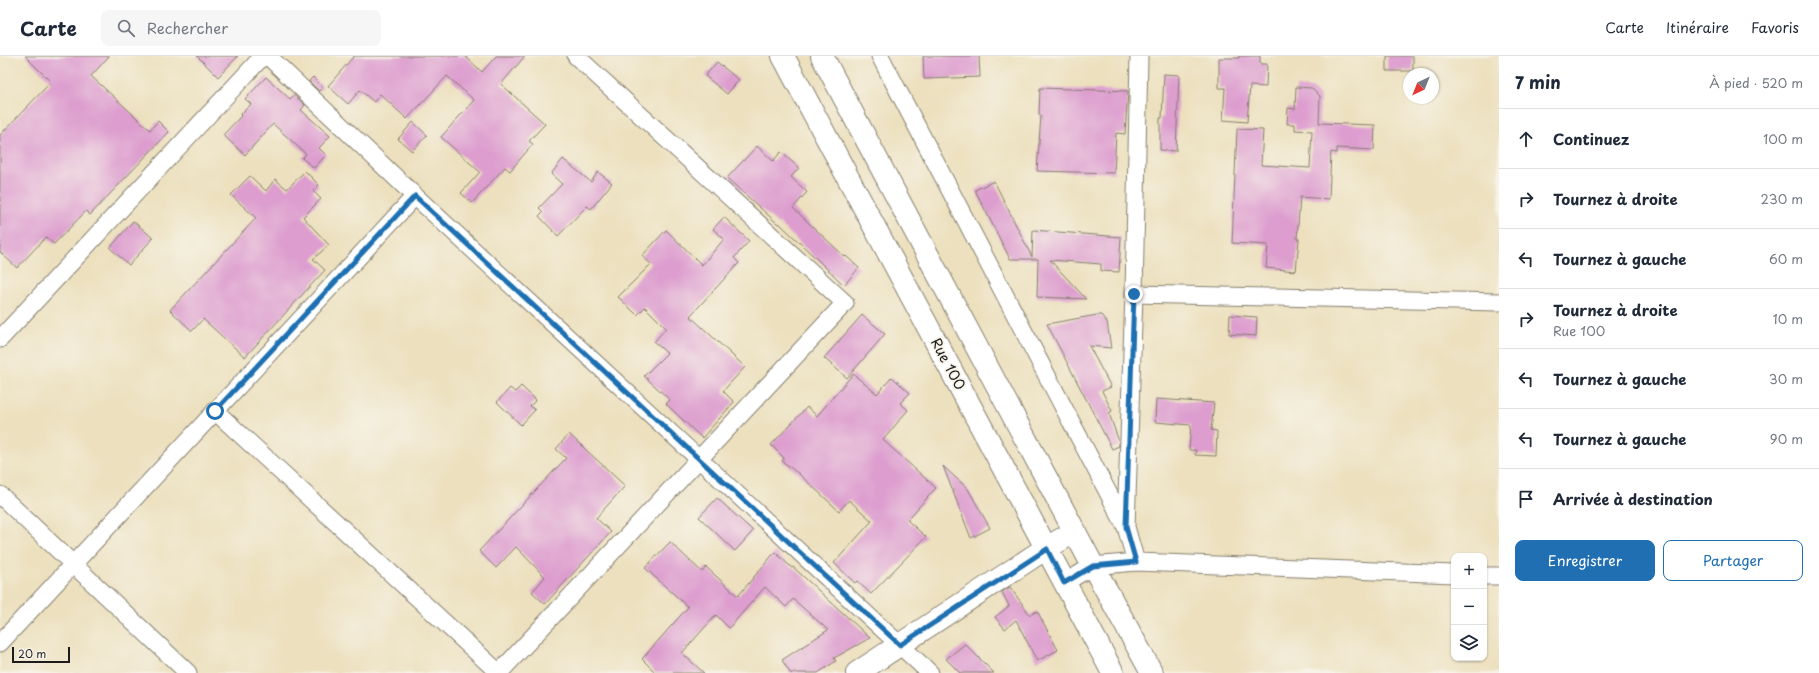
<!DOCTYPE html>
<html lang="fr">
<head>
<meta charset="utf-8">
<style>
  :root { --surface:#fff; --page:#f6f6f7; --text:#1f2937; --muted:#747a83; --line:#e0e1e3; --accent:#1f6fb2 }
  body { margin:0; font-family:"Playpen Sans",sans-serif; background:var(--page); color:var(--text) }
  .controls { position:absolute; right:12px; bottom:12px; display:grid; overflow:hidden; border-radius:8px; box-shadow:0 1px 3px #0004 }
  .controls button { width:36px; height:36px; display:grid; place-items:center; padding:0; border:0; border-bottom:1px solid var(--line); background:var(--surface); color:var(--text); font:20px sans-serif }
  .compass { position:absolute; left:1403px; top:12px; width:36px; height:36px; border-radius:50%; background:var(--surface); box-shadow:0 1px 3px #0004; rotate:223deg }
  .scale { position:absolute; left:12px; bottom:10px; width:58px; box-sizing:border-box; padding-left:4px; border:2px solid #1c1c1c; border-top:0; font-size:11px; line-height:14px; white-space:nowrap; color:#1c1c1c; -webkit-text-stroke:3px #f7f3e8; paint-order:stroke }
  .stop { position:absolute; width:12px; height:12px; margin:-9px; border:3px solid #1f6fb2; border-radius:50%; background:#fff }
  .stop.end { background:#1f6fb2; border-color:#fff; box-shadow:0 1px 4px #0008 }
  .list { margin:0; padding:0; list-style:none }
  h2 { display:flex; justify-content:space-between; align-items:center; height:52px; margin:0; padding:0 16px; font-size:17px }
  h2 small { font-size:13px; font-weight:400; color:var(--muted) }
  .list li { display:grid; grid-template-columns:26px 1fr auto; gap:12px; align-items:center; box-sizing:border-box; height:60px; padding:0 16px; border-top:1px solid var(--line) }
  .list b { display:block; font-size:15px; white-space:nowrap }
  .list p { margin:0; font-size:13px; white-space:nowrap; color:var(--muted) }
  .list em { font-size:13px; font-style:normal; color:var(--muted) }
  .actions { display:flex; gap:8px; padding:12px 16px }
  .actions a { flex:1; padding:9px 0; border:1px solid var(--accent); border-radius:8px; text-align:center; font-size:14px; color:var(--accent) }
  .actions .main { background:var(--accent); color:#fff }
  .icon { flex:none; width:22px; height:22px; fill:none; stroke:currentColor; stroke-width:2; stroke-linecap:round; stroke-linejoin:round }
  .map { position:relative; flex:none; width:1499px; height:617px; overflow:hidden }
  header { display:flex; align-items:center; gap:24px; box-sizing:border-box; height:56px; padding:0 20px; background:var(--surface); border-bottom:1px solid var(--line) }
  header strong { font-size:19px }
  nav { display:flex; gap:22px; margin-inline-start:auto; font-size:14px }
  .search { width:280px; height:36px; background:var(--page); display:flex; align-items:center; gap:10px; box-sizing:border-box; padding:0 14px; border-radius:8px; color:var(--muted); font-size:15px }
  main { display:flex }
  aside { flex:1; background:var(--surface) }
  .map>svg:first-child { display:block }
</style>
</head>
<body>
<header>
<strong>Carte</strong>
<div class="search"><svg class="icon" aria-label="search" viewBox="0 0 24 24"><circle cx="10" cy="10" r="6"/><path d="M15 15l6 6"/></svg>Rechercher</div>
<nav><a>Carte</a><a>Itinéraire</a><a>Favoris</a></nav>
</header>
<main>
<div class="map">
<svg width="1499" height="617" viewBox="0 0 1499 617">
  <rect width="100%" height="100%" fill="#f7f3e8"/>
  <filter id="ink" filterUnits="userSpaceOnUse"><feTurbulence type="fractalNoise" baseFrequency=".025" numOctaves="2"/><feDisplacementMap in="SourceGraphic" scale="8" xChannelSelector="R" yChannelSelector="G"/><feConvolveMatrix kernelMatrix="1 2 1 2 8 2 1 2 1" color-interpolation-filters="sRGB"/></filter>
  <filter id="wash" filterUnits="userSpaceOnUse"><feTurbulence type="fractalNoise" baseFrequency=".012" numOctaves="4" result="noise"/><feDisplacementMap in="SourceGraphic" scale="16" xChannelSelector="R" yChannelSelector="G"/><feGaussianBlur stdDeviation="0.9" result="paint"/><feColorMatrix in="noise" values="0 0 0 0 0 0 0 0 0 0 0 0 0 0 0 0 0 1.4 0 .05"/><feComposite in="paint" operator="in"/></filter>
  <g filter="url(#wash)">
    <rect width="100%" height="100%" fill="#ece0be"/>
    <g id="blocks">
      <!-- building -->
      <path fill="#dd9dcf" d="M 25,0 L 109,0 L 91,20 L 150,74 L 158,65 L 169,76 L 90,159 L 86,155 L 54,188 L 46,181 L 17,212 L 0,196 L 0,79 L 51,26 Z
        M 197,0 L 238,0 L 218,21 Z
        M 354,0 L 465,0 L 482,16 L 496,0 L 525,0 L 501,28 L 545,68 L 529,85 L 533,88 L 510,115 L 505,111 L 472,147 L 461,137 L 480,116 L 441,81 L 474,44 L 447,20 L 407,63 L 380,38 L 374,46 L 360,34 L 348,48 L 328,30 Z
        M 923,0 L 979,0 L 980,21 L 924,23 Z
        M 1239,0 L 1260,0 L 1260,8 L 1267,8 L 1266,31 L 1250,30 L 1247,66 L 1223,64 L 1225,32 L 1219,32 L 1219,2 L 1239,2 Z
        M 1387,0 L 1413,0 L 1413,15 L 1387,15 Z
        M 717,6 L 739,24 L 727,38 L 705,20 Z
        M 1164,18 L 1179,19 L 1176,95 L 1160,94 L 1160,62 L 1162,62 Z
        M 266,21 L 290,43 L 294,39 L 305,49 L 301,54 L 330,80 L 319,92 L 326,99 L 314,112 L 302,102 L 306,98 L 273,68 L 245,99 L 223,79 L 241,60 L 240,59 L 251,48 L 245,43 Z
        M 313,21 L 323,31 L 319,35 L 309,25 Z
        M 1296,31 L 1312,32 L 1320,40 L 1319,67 L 1375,69 L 1374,94 L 1337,92 L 1337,97 L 1331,96 L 1329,143 L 1300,141 L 1297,183 L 1299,183 L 1296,215 L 1266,212 L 1268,189 L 1232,187 L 1237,73 L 1263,74 L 1261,109 L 1310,112 L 1312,75 L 1295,74 L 1295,68 L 1287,68 L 1288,52 L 1295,53 Z
        M 1040,32 L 1128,35 L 1125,78 L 1116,77 L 1114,117 L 1037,115 L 1041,59 L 1039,59 Z
        M 413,66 L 427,79 L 412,95 L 398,83 Z
        M 757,90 L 773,105 L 781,96 L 799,112 L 791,121 L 807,136 L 793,152 L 845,201 L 846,200 L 859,212 L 844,229 L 779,167 L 778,168 L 727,122 Z
        M 563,103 L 591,126 L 598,116 L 612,127 L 591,153 L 587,150 L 558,180 L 539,160 L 543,156 L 539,152 L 562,128 L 551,118 Z
        M 305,115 L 319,129 L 313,135 L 321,143 L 303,161 L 329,189 L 313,203 L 325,214 L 245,301 L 203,263 L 192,275 L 170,254 L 256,162 L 231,139 L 250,120 L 266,135 L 275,123 L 287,133 Z
        M 994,125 L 1032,201 L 1033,174 L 1121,181 L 1119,216 L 1101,215 L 1101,208 L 1050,204 L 1086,243 L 1037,241 L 1038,203 L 1010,203 L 975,134 Z
        M 724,161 L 749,185 L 734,202 L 739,207 L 690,260 L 745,311 L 723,335 L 734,346 L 702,382 L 666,348 L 670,344 L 644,320 L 667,297 L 654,286 L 666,272 L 645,251 L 637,259 L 618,241 L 651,208 L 642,200 L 666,174 L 702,209 L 724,183 L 713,173 Z
        M 133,165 L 153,182 L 129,209 L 110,192 Z
        M 862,259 L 885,278 L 847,322 L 824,302 Z
        M 1097,259 L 1101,259 L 1107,266 L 1111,292 L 1089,290 L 1111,331 L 1102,335 L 1112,355 L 1109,357 L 1119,386 L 1119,390 L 1112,393 L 1047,268 Z
        M 1230,259 L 1257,261 L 1256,280 L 1229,278 Z
        M 853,318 L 877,338 L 892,321 L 910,337 L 900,347 L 908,354 L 883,384 L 936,432 L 907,464 L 926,481 L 871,538 L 857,525 L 855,527 L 834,507 L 872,465 L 849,444 L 839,455 L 799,418 L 782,405 L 784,402 L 771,389 L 807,351 L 817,360 Z
        M 521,330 L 536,344 L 530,350 L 535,354 L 521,369 L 497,346 L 510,332 L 515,336 Z
        M 1156,343 L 1214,347 L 1211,374 L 1217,375 L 1216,400 L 1195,399 L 1196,394 L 1189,394 L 1191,369 L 1155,366 Z
        M 569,378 L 625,430 L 596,462 L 611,476 L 545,548 L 532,536 L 545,521 L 516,491 L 496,512 L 479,495 L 566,402 L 556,393 Z
        M 943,410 L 968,433 L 990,472 L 971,482 Z
        M 717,442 L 753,475 L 735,495 L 699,461 Z
        M 670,486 L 702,516 L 706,511 L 738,540 L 775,496 L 792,512 L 793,511 L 870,582 L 834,602 L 836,605 L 818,617 L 790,617 L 782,604 L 828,574 L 793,543 L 786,551 L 765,531 L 729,572 L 716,559 L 682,597 L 704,617 L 656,617 L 642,603 L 688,551 L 645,512 Z
        M 1010,531 L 1030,559 L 1037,555 L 1058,594 L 1037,605 L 1016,564 L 1005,573 L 995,561 L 1009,550 L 1002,536 Z
        M 965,588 L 994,617 L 960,617 L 946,603 Z"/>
    </g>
  </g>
  <g filter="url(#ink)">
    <use href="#blocks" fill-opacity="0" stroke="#847e6d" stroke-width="1"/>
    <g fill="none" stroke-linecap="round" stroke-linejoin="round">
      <!-- minor casing -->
      <g stroke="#847e6d" stroke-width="19">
        <path id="minor" d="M 268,0 L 415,140 L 930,617
          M 880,0 L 1126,471 L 1136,506
          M 1134,238 L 1499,246
          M 0,283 L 263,0
          M 215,355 L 499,617
          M 0,439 L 188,617
          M 1126,470 L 1134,238 L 1139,0
          M 1484,520 L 1499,520
          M 1064,527 L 1093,510 L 1136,506 L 1454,518
          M 0,587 L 415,140
          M 499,617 L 845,247 L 576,0"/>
      </g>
      <!-- tertiary casing -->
      <g stroke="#847e6d" stroke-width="24">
        <path id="tertiary" d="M 783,0 L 1113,617
          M 822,0 L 1093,510 L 1152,617
          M 857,617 L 1034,500 L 1075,475"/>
      </g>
      <!-- minor -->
      <use href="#minor" stroke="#fff" stroke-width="17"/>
      <!-- tertiary -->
      <use href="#tertiary" stroke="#fff" stroke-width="22"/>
    </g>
  </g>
  <g fill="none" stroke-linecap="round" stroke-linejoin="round" filter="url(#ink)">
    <!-- route -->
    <path stroke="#1f6fb2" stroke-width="5" d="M 215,355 L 415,140 L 900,589 L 1047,493 L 1064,527 L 1093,510 L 1136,506 L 1126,471 L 1134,238"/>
  </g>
  <g text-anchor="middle" stroke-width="3.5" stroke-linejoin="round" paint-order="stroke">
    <!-- street labels -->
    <g font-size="14" fill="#1c1c1c" stroke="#f7f3e8">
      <text transform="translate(948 308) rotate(62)" y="5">Rue 100</text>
    </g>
  </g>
</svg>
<div class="controls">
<button>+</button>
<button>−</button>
<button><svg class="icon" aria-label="layers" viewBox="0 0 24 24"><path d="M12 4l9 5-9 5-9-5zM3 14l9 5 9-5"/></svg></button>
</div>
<svg class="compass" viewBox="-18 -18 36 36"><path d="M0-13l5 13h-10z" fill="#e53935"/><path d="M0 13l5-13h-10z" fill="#747a83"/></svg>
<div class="scale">20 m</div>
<div class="stop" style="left:215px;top:355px"></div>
<div class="stop end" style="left:1134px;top:238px"></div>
</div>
<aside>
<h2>7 min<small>À pied · 520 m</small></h2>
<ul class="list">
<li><svg class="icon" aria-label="ahead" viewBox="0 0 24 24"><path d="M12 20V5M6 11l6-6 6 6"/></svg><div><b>Continuez</b></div><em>100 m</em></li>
<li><svg class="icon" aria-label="right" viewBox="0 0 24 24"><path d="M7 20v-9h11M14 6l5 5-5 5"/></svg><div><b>Tournez à droite</b></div><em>230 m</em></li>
<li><svg class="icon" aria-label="left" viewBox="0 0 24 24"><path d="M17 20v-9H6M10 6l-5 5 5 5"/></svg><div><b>Tournez à gauche</b></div><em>60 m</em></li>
<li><svg class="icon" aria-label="right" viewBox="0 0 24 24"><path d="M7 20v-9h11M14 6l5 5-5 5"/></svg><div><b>Tournez à droite</b><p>Rue 100</p></div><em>10 m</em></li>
<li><svg class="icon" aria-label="left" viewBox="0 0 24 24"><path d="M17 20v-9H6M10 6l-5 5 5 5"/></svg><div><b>Tournez à gauche</b></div><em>30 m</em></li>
<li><svg class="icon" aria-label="left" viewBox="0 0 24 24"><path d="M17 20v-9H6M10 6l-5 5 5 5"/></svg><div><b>Tournez à gauche</b></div><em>90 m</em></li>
<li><svg class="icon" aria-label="arrive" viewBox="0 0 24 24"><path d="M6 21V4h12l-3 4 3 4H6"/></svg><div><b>Arrivée à destination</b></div></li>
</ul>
<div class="actions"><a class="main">Enregistrer</a><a>Partager</a></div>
</aside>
</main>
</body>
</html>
